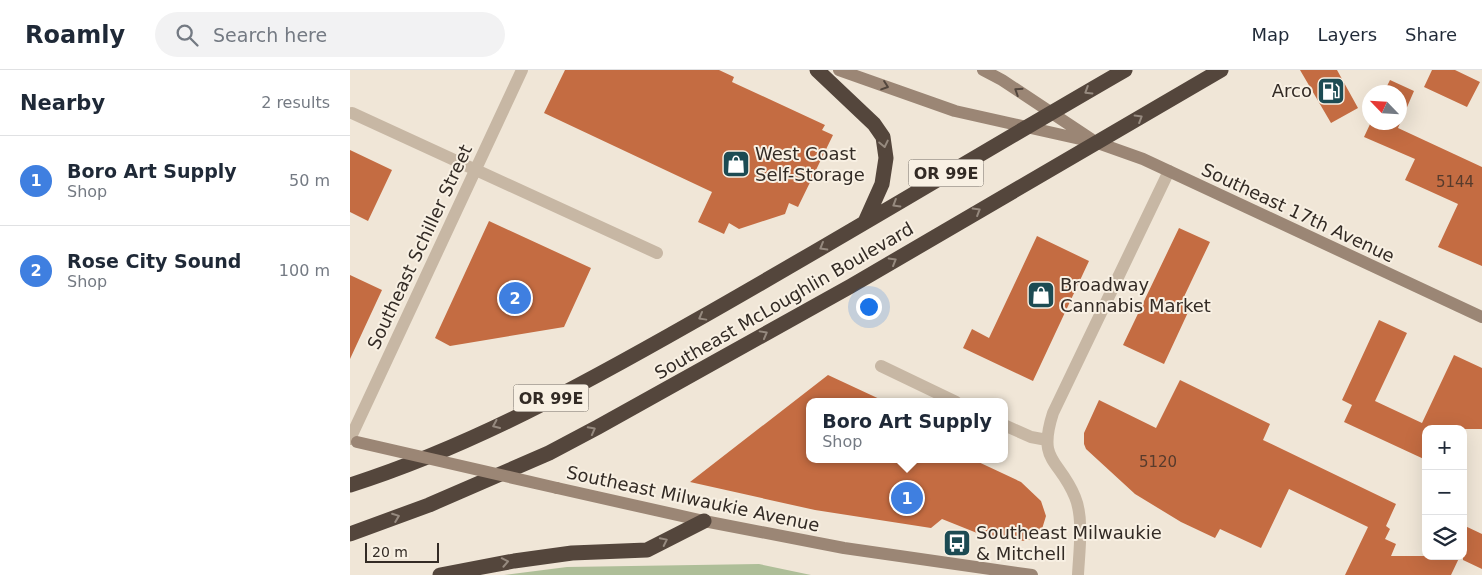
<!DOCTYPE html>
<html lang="en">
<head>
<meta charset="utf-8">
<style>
  :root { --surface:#fff; --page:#f2f2f3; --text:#1f2937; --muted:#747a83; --line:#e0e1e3; --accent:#1a73e8 }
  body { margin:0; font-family:"DejaVu Sans",sans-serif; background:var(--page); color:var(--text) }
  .controls { position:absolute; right:15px; bottom:15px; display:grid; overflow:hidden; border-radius:10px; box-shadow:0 5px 20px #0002 }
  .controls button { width:45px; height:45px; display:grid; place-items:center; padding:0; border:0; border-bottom:1px solid var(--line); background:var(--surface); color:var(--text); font:25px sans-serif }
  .compass { position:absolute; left:1012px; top:15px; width:45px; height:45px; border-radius:50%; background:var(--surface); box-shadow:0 5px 20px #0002; rotate:295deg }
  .scale { position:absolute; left:15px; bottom:12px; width:74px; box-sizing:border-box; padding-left:5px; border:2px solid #332b25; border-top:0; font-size:14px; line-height:18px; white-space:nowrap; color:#332b25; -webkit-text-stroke:4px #f8f0e3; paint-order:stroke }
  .you { position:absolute; left:518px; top:236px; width:18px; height:18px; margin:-12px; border:4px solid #fff; border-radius:50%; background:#1a73e8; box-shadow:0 0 0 8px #1a73e833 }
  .badge { display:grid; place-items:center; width:32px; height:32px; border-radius:50%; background:var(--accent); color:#fff; font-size:16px; font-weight:700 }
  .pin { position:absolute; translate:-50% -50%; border:2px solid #fff; box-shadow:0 1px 5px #0006 }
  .popup { position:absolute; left:456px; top:328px; width:202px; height:65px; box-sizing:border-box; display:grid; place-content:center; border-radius:10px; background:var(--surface); filter:drop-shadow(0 1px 4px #0005); font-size:16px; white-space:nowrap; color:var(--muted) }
  .popup b { font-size:19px; color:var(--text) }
  .popup::after { content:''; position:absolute; left:50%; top:100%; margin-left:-10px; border:10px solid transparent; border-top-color:var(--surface) }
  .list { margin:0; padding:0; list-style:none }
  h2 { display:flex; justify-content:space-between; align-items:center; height:65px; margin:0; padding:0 20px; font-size:21px }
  h2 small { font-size:16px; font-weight:400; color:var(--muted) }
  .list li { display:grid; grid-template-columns:32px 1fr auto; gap:15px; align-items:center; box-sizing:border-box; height:90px; padding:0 20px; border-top:1px solid var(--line) }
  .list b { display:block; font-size:19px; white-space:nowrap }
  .list p { margin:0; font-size:16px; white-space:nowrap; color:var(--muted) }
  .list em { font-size:16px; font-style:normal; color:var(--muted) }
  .icon { flex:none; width:28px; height:28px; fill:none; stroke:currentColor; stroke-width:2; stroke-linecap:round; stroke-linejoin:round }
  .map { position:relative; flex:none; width:1132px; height:505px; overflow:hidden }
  header { display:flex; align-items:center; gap:30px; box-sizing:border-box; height:70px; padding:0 25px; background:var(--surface); border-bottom:1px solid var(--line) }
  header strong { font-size:24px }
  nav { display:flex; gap:28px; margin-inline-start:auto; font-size:18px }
  .search { width:350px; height:45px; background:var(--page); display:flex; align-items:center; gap:12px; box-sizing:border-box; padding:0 18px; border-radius:28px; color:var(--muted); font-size:19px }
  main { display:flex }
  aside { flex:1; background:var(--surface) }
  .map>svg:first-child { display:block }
</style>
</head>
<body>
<header>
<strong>Roamly</strong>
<div class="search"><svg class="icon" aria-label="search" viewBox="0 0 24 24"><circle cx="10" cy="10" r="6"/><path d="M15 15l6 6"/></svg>Search here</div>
<nav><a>Map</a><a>Layers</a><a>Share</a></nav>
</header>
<main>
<aside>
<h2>Nearby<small>2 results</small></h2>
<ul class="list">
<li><span class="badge" style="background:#3f7fe0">1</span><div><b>Boro Art Supply</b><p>Shop</p></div><em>50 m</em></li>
<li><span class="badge" style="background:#3f7fe0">2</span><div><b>Rose City Sound</b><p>Shop</p></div><em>100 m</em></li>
</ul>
</aside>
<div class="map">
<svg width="1132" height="505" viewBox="0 0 1132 505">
  <rect width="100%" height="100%" fill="#f0e6d7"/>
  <!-- green -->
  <path fill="#aebe98" d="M 409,494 L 461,505 L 154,505 L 217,497 Z"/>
  <!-- building -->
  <path fill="#c46c42" d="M 215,0 L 369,0 L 384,7 L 382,12 L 475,55 L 472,60 L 483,65 L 448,137 L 439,133 L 435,144 L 389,159 L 379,153 L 374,164 L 348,152 L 362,122 L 194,43 Z
    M 950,0 L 987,0 L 1008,38 L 981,53 Z
    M 1082,0 L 1105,0 L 1130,12 L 1117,37 L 1074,17 Z
    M 1040,10 L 1064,21 L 1048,58 L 1132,97 L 1132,196 L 1088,177 L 1108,134 L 1055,110 L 1065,89 L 1014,67 L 1021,52 L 1050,52 L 1050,22 L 1034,22 Z
    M 0,80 L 42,100 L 18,151 L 0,142 Z
    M 139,151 L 241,198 L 214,257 L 100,276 L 85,268 Z
    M 829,158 L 860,172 L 831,233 L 840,238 L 814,294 L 773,275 Z
    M 687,166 L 739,191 L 683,311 L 613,278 L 622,259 L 639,268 Z
    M 0,205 L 32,220 L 0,289 Z
    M 1029,250 L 1057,263 L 1025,331 L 1072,353 L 1104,285 L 1132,298 L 1132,359 L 1076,359 L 1076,390 L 994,352 L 1002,335 L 992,330 Z
    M 478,305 L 536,332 L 460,332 L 460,389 L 622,389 L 671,412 L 691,431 L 696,446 L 692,459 L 681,469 L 674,471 L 632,465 L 592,449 L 581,458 L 465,440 L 340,412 Z
    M 830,310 L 920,354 L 913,370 L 1046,434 L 1036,456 L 1040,459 L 1035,469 L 1046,474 L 1041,486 L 1110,486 L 1101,505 L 995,505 L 1018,457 L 939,419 L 911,478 L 870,459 L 865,468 L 831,452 L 785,424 L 736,379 L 734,374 L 734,363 L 749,330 L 806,358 Z
    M 1113,455 L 1132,464 L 1132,499 L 1113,490 Z"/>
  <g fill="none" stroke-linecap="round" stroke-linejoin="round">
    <!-- street -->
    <path stroke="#c7b7a4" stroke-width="12" d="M 2,43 L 307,183
      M 531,296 L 606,332
      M 654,355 L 681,367 L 697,370
      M 0,369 L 172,0
      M 728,505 C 729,483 734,448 725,427 C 709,388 687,393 703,343 L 819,101"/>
    <!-- secondary -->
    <path stroke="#9b8675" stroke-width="12" d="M 489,0 L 605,41 L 748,73 L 793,89 L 1132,247
      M 633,0 L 652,10 L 741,69
      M 207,418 L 354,451 L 494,478 L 682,505"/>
    <!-- highway -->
    <path stroke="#54463c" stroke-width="15" d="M 467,0 L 524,54 L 533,67 L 536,88 L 532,114 L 515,152
      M 0,415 C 120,377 234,314 343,252 C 488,170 631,83 775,0
      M 0,464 L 79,435 L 199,383 L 248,357 L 501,216 L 871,0
      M 90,505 L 164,491 L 222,483 L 297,480 L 354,451"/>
    <!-- secondary-bridge -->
    <path stroke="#9b8675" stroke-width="12" d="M 7,372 L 207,418"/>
  </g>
  <!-- one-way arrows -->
  <defs><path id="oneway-chevron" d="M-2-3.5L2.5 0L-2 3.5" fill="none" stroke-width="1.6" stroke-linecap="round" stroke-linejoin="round" transform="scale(1.25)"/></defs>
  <g stroke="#52463d">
    <use href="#oneway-chevron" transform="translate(535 16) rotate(19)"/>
    <use href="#oneway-chevron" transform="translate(668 21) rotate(-147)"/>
  </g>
  <g stroke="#968a7f">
    <use href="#oneway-chevron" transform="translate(738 21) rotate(148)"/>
    <use href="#oneway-chevron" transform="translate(789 48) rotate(-31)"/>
    <use href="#oneway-chevron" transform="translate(534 74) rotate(78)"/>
    <use href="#oneway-chevron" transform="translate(546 134) rotate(149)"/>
    <use href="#oneway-chevron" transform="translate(627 141) rotate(-31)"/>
    <use href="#oneway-chevron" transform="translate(473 177) rotate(150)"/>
    <use href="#oneway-chevron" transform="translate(543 191) rotate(-30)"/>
    <use href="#oneway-chevron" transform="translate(352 247) rotate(151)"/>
    <use href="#oneway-chevron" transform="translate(414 264) rotate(-29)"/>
    <use href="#oneway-chevron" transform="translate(146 355) rotate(156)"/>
    <use href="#oneway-chevron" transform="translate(242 360) rotate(-28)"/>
    <use href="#oneway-chevron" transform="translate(46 447) rotate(-21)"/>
    <use href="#oneway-chevron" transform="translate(314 471) rotate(-26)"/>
    <use href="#oneway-chevron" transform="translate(155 492) rotate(-11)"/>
  </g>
  <!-- icons -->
  <defs>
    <g id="fuel-square" transform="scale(1.4375)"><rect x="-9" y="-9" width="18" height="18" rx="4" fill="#1c4b53" stroke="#f8f0e3"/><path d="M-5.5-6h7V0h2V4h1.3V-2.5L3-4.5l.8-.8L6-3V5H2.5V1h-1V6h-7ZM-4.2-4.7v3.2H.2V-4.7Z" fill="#fff"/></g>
    <g id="shop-square" transform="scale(1.4375)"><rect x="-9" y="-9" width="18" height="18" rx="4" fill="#1c4b53" stroke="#f8f0e3"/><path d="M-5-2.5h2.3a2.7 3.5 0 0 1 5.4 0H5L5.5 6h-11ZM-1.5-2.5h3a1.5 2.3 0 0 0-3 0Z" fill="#fff"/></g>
    <g id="bus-square" transform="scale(1.4375)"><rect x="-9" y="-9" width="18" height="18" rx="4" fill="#1c4b53" stroke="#f8f0e3"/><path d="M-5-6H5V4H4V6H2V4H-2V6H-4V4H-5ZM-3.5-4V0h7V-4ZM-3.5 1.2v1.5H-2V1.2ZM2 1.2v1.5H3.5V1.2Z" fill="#fff"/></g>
  </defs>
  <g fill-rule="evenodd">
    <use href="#fuel-square" x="981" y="21"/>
    <use href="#shop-square" x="386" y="94"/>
    <use href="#shop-square" x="691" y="225"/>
    <use href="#bus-square" x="607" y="473"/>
  </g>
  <g text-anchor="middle" stroke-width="4" stroke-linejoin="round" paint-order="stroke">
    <!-- number labels -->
    <g font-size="15" fill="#573b2c">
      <text x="1105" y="117">5144</text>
      <text x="808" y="397">5120</text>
    </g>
    <!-- shield labels -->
    <g fill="#f8f0e3" stroke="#6e665e" stroke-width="1">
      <rect x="558.5" y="89.5" width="75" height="27" rx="4"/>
      <rect x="163.5" y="314.5" width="75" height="27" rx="4"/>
    </g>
    <g font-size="16" font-weight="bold" fill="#332b25">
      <text x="596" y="109">OR 99E</text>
      <text x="201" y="334">OR 99E</text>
    </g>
    <!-- poi labels -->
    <g font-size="18" fill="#332b25" stroke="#f8f0e3" text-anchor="start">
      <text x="962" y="27" text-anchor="end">Arco</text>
      <text x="405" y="90">West Coast<tspan x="405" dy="21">Self-Storage</tspan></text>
      <text x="710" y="221">Broadway<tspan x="710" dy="21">Cannabis Market</tspan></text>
      <text x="626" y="469">Southeast Milwaukie<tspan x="626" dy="21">&amp; Mitchell</tspan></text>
    </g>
    <!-- street labels -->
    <g font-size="18" fill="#332b25" stroke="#f8f0e3">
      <text transform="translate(948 143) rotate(25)" y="6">Southeast 17th Avenue</text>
      <text transform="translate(70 177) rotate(-65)" y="6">Southeast Schiller Street</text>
      <text transform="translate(434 231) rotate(-30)" y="6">Southeast McLoughlin Boulevard</text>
      <text transform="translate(343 429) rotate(12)" y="6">Southeast Milwaukie Avenue</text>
    </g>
  </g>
</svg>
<div class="controls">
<button>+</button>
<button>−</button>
<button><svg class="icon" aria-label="layers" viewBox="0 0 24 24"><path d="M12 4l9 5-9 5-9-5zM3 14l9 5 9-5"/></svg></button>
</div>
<svg class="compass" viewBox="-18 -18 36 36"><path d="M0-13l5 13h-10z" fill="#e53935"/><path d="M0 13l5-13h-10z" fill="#747a83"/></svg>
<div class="scale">20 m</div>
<div class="you"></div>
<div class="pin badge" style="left:557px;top:428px;background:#3f7fe0">1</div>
<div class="popup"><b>Boro Art Supply</b>Shop</div>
<div class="pin badge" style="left:165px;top:228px;background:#3f7fe0">2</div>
</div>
</main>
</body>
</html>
